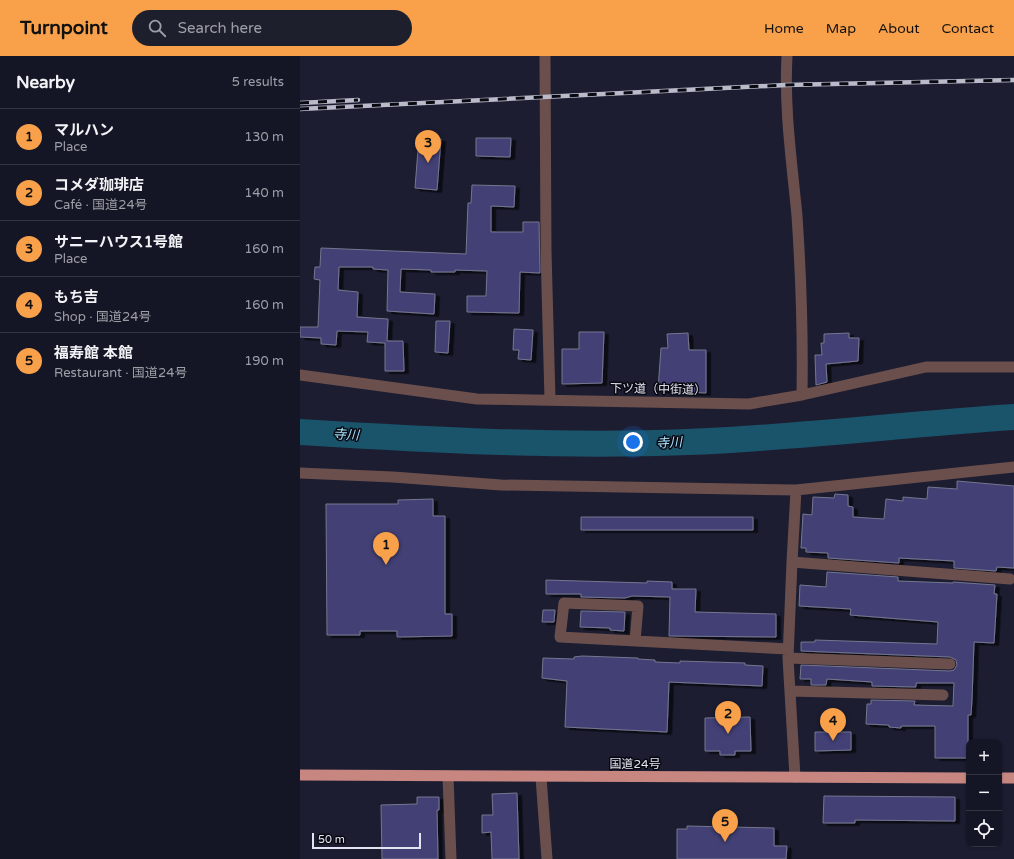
<!DOCTYPE html>
<html lang="en">
<head>
<meta charset="utf-8">
<style>
  :root { --surface:#151625; --page:#1e1f2d; --text:#f1f3f6; --muted:#9d9fa7; --line:#343542; --accent:#f8a14a }
  body { margin:0; font-family:"Varela Round","Noto Sans JP",sans-serif; background:var(--page); color:var(--text) }
  .controls { position:absolute; right:12px; bottom:12px; display:grid; overflow:hidden; border-radius:8px; box-shadow:0 1px 3px #0004 }
  .controls button { width:36px; height:36px; display:grid; place-items:center; padding:0; border:0; border-bottom:1px solid var(--line); background:var(--surface); color:var(--text); font:20px sans-serif }
  .scale { position:absolute; left:12px; bottom:10px; width:109px; box-sizing:border-box; padding-left:4px; border:2px solid #e3e4f2; border-top:0; font-size:11px; line-height:14px; white-space:nowrap; color:#e3e4f2; -webkit-text-stroke:3px #080811; paint-order:stroke }
  .you { position:absolute; left:333px; top:386px; width:14px; height:14px; margin:-10px; border:3px solid #fff; border-radius:50%; background:#1a73e8; box-shadow:0 0 0 6px #1a73e833 }
  .badge { display:grid; place-items:center; width:26px; height:26px; border-radius:50%; background:var(--accent); color:#111; font-size:13px; font-weight:700 }
  .pin { position:absolute; translate:-50% -33px; filter:drop-shadow(0 1px 2px #0008) }
  .pin::after { content:''; position:absolute; top:21px; width:14px; height:12px; background:inherit; clip-path:polygon(0 0,100% 0,50% 100%) }
  .list { margin:0; padding:0; list-style:none }
  h2 { display:flex; justify-content:space-between; align-items:center; height:52px; margin:0; padding:0 16px; font-size:17px }
  h2 small { font-size:13px; font-weight:400; color:var(--muted) }
  .list li { display:grid; grid-template-columns:26px 1fr auto; gap:12px; align-items:center; box-sizing:border-box; height:56px; padding:0 16px; border-top:1px solid var(--line) }
  .list b { display:block; font-size:15px; white-space:nowrap }
  .list p { margin:0; font-size:13px; white-space:nowrap; color:var(--muted) }
  .list em { font-size:13px; font-style:normal; color:var(--muted) }
  .icon { flex:none; width:22px; height:22px; fill:none; stroke:currentColor; stroke-width:2; stroke-linecap:round; stroke-linejoin:round }
  .map { position:relative; flex:none; width:714px; height:803px; overflow:hidden }
  header { display:flex; align-items:center; gap:24px; box-sizing:border-box; height:56px; padding:0 20px; background:var(--accent); color:#111 }
  header strong { font-size:19px }
  nav { display:flex; gap:22px; margin-inline-start:auto; font-size:14px }
  .search { width:280px; height:36px; background:var(--page); display:flex; align-items:center; gap:10px; box-sizing:border-box; padding:0 14px; border-radius:22px; color:var(--muted); font-size:15px }
  main { display:flex }
  aside { flex:1; background:var(--surface) }
  .map>svg:first-child { display:block }
</style>
</head>
<body>
<header>
<strong>Turnpoint</strong>
<div class="search"><svg class="icon" aria-label="search" viewBox="0 0 24 24"><circle cx="10" cy="10" r="6"/><path d="M15 15l6 6"/></svg>Search here</div>
<nav><a>Home</a><a>Map</a><a>About</a><a>Contact</a></nav>
</header>
<main>
<aside>
<h2>Nearby<small>5 results</small></h2>
<ul class="list">
<li><span class="badge">1</span><div><b>マルハン</b><p>Place</p></div><em>130 m</em></li>
<li><span class="badge">2</span><div><b>コメダ珈琲店</b><p>Café · 国道24号</p></div><em>140 m</em></li>
<li><span class="badge">3</span><div><b>サニーハウス1号館</b><p>Place</p></div><em>160 m</em></li>
<li><span class="badge">4</span><div><b>もち吉</b><p>Shop · 国道24号</p></div><em>160 m</em></li>
<li><span class="badge">5</span><div><b>福寿館 本館</b><p>Restaurant · 国道24号</p></div><em>190 m</em></li>
</ul>
</aside>
<div class="map">
<svg width="714" height="803" viewBox="0 0 714 803">
  <defs>
    <filter id="shadow"><feDropShadow dx="4.5" dy="2.5" stdDeviation="0" flood-color="#0009"/></filter>
  </defs>
  <rect width="100%" height="100%" fill="#1c1d31"/>
  <g fill="none" stroke-linecap="round" stroke-linejoin="round">
    <!-- river -->
    <path stroke="#1a546b" stroke-width="26" d="M 0,376 C 129,384 259,391 388,386 C 497,382 605,368 714,361"/>
  </g>
  <!-- building -->
  <path fill="#424075" stroke="#757690" filter="url(#shadow)" d="M 119,81 L 141,83 L 137,134 L 115,132 Z
    M 176,82 L 211,82 L 210,101 L 176,100 Z
    M 172,129 L 215,130 L 214,151 L 191,150 L 191,176 L 223,176 L 223,166 L 239,166 L 240,217 L 220,216 L 219,257 L 167,256 L 167,240 L 186,240 L 187,215 L 155,214 L 155,216 L 131,216 L 131,214 L 101,213 L 100,236 L 135,238 L 134,258 L 87,255 L 88,214 L 73,213 L 73,211 L 39,211 L 38,234 L 58,236 L 57,261 L 88,263 L 87,285 L 103,285 L 104,315 L 85,315 L 85,287 L 67,286 L 68,276 L 37,275 L 36,289 L 21,288 L 21,282 L 0,281 L 0,271 L 18,271 L 20,224 L 14,223 L 15,211 L 20,211 L 21,192 L 166,198 L 168,147 L 171,147 Z
    M 136,265 L 150,265 L 148,297 L 135,296 Z
    M 214,273 L 233,274 L 231,304 L 218,303 L 219,294 L 213,294 Z
    M 279,276 L 304,276 L 302,327 L 262,328 L 262,293 L 279,293 Z
    M 388,277 L 389,294 L 406,294 L 406,337 L 358,334 L 361,292 L 368,292 L 367,278 Z
    M 549,277 L 549,282 L 559,282 L 558,305 L 526,308 L 527,326 L 516,329 L 515,299 L 522,299 L 521,287 L 524,287 L 524,278 Z
    M 657,425 L 714,430 L 714,512 L 697,511 L 696,515 L 654,512 L 654,505 L 599,502 L 599,507 L 528,502 L 528,497 L 506,496 L 506,492 L 501,492 L 503,458 L 512,459 L 513,441 L 534,442 L 535,438 L 548,439 L 548,450 L 553,451 L 553,461 L 584,463 L 586,443 L 603,445 L 603,441 L 627,443 L 628,431 L 657,433 Z
    M 133,443 L 133,460 L 145,460 L 145,558 L 152,558 L 152,580 L 97,581 L 97,575 L 60,575 L 60,579 L 27,579 L 26,448 L 98,448 L 98,444 Z
    M 281,461 L 453,461 L 453,474 L 281,474 Z
    M 527,516 L 598,521 L 598,525 L 653,527 L 653,526 L 695,529 L 694,538 L 697,538 L 694,587 L 674,586 L 672,643 L 671,659 L 668,659 L 668,702 L 635,702 L 635,670 L 601,670 L 601,672 L 589,671 L 589,669 L 566,668 L 567,648 L 571,648 L 571,644 L 615,645 L 614,649 L 653,650 L 654,627 L 616,627 L 616,631 L 572,630 L 572,626 L 527,623 L 526,629 L 511,629 L 511,623 L 500,623 L 501,609 L 650,615 L 654,614 L 657,609 L 656,604 L 650,601 L 501,595 L 501,586 L 515,586 L 515,584 L 637,588 L 638,566 L 550,559 L 551,553 L 499,550 L 500,529 L 526,531 Z
    M 246,524 L 347,527 L 347,525 L 372,526 L 372,533 L 396,533 L 395,556 L 476,558 L 476,581 L 369,580 L 370,541 L 332,540 L 325,542 L 281,541 L 281,538 L 246,538 Z
    M 243,554 L 255,554 L 254,566 L 242,566 Z
    M 281,555 L 325,556 L 324,575 L 310,574 L 310,572 L 280,571 Z
    M 282,600 L 338,602 L 338,603 L 355,604 L 355,606 L 380,607 L 380,605 L 445,607 L 445,609 L 463,610 L 462,630 L 369,626 L 367,676 L 265,671 L 267,625 L 242,622 L 243,602 L 274,603 L 274,601 Z
    M 450,661 L 451,695 L 435,695 L 435,699 L 420,699 L 420,695 L 405,695 L 405,662 Z
    M 515,676 L 551,676 L 551,694 L 515,695 Z
    M 217,737 L 219,803 L 192,803 L 191,776 L 182,777 L 182,759 L 193,759 L 192,738 Z
    M 524,740 L 655,741 L 655,765 L 555,764 L 555,767 L 523,767 Z
    M 117,741 L 139,741 L 139,754 L 137,754 L 138,803 L 82,803 L 81,749 L 117,748 Z
    M 387,770 L 474,772 L 474,790 L 487,790 L 486,803 L 377,803 L 377,773 L 387,773 Z"/>
  <g fill="none" stroke-linecap="round" stroke-linejoin="round">
    <!-- minor -->
    <path stroke="#6b4f4c" stroke-width="11" d="M 245,0 L 246,195 L 250,343
      M 487,0 C 484,53 492,107 497,160 C 501,219 503,280 502,339
      M 0,319 L 177,343 L 449,348 L 502,339 L 626,311 L 714,311
      M 0,417 L 93,421 L 201,429 L 496,434 L 714,411
      M 492,506 L 496,434
      M 335,585 L 338,550 L 264,547 L 260,581 L 488,593
      M 488,602 L 650,608
      M 490,635 L 643,639
      M 148,720 L 151,803
      M 241,721 L 247,803
      M 495,721 L 488,602 L 492,506 L 710,523"/>
    <!-- trunk -->
    <path stroke="#c78680" stroke-width="11" d="M 0,719 L 669,722
      M 699,722 L 714,722"/>
    <!-- rail casing -->
    <g stroke="#babbca" stroke-width="4.5">
      <path id="rail" d="M 0,47 L 58,44
        M 0,53 L 486,29 L 714,24"/>
    </g>
    <!-- rail -->
    <use href="#rail" stroke="#080811" stroke-width="3" stroke-dasharray="9" stroke-linecap="butt"/>
  </g>
  <g text-anchor="middle" stroke-width="3" stroke-linejoin="round" paint-order="stroke">
    <!-- street labels -->
    <g font-size="12" fill="#e3e4f2" stroke="#080811">
      <text transform="translate(358 333) rotate(1)" y="4">下ツ道（中街道）</text>
      <text x="335" y="712">国道24号</text>
    </g>
    <!-- water labels -->
    <g font-size="13" font-style="italic" fill="#a7e1fc" stroke="#080811">
      <text transform="translate(46 378) rotate(3)" y="5">寺川</text>
      <text transform="translate(369 386) rotate(-3)" y="5">寺川</text>
    </g>
  </g>
</svg>
<div class="controls">
<button>+</button>
<button>−</button>
<button><svg class="icon" aria-label="locate" viewBox="0 0 24 24"><circle cx="12" cy="12" r="6"/><path d="M12 2v4M12 18v4M2 12h4M18 12h4"/></svg></button>
</div>
<div class="scale">50 m</div>
<div class="you"></div>
<div class="pin badge" style="left:86px;top:509px">1</div>
<div class="pin badge" style="left:428px;top:678px">2</div>
<div class="pin badge" style="left:128px;top:107px">3</div>
<div class="pin badge" style="left:533px;top:685px">4</div>
<div class="pin badge" style="left:425px;top:786px">5</div>
</div>
</main>
</body>
</html>
